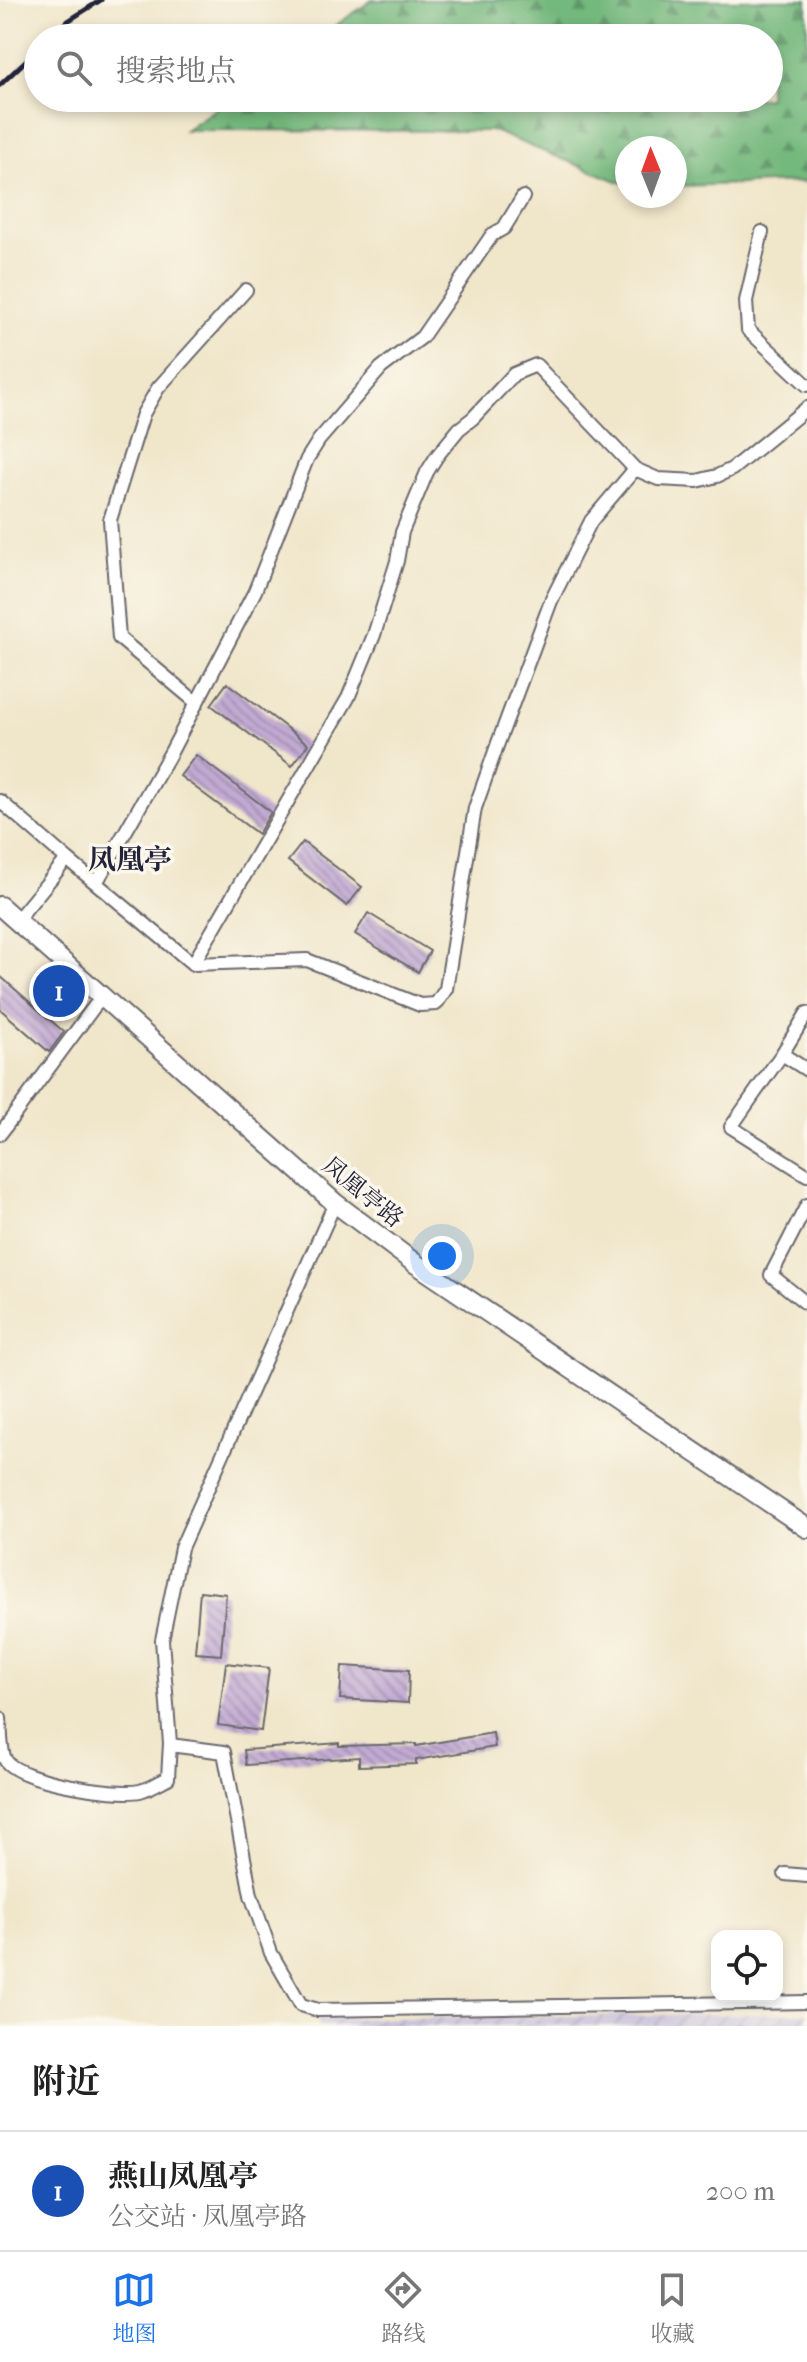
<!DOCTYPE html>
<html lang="zh">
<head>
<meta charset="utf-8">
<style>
  :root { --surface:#fff; --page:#f6f6f6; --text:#222; --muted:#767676; --line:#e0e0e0; --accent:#1a73e8 }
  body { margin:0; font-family:"IM FELL French Canon","Noto Serif SC",serif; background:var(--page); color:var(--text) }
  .controls { position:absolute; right:24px; bottom:24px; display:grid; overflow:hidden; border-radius:16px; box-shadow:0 4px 12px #0003 }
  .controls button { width:72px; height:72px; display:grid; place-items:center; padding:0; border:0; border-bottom:2px solid var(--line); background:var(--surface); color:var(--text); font:40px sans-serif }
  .compass { position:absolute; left:615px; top:136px; width:72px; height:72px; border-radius:50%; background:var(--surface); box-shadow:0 4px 12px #0003; rotate:359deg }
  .you { position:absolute; left:442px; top:1256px; width:28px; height:28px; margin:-20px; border:6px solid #fff; border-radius:50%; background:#1a73e8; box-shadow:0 0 0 12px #1a73e833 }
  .badge { display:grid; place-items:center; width:52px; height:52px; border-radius:50%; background:var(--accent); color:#fff; font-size:26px; font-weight:700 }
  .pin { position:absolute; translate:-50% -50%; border:4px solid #fff; box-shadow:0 2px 8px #0006 }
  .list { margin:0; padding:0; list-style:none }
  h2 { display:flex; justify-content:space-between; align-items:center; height:104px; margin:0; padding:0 32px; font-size:34px }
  h2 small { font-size:26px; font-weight:400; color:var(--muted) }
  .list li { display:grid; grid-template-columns:52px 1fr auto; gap:24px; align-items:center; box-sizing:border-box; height:120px; padding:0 32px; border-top:2px solid var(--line) }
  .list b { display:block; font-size:30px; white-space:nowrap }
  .list p { margin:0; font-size:26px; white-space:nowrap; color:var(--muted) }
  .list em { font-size:26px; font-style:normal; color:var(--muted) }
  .icon { flex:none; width:44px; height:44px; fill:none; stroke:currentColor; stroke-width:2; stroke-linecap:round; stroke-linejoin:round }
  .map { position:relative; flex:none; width:807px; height:2026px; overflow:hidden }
  .search { position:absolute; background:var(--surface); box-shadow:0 4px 12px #0003; left:24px; right:24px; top:24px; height:88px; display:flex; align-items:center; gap:20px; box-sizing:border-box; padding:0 28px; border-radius:44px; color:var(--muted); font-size:30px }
  .sheet { height:224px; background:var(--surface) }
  nav { display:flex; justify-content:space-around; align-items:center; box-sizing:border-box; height:112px; border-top:2px solid var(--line); background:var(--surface); font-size:22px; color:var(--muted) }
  nav a { display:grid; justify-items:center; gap:4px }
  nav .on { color:var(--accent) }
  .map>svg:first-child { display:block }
</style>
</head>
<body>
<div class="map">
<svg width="807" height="2026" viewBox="0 0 807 2026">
  <defs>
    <pattern id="industrial-furrows" width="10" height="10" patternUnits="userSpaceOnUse" patternTransform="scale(2)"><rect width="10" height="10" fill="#c6c0da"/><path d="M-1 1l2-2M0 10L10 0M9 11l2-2" fill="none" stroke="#aaa5bc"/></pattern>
    <pattern id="forest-firs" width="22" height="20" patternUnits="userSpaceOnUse" patternTransform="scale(2)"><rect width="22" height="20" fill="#73b87c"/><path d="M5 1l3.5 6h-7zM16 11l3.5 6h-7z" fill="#5e9567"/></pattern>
    <pattern id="building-back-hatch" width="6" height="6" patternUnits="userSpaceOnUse" patternTransform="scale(2)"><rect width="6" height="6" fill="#c2abd3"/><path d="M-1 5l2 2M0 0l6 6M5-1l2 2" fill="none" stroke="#9d8bac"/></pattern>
  </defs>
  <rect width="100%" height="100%" fill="#fbf7ec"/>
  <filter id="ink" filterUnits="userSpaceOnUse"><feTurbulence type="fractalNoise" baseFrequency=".0125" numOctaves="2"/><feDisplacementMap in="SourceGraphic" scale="16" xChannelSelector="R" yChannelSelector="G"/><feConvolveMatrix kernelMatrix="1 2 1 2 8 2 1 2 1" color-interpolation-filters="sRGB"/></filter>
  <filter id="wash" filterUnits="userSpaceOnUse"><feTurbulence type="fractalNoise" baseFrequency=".006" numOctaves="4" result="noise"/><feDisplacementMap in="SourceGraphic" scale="32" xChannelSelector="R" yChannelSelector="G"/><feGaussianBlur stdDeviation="1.8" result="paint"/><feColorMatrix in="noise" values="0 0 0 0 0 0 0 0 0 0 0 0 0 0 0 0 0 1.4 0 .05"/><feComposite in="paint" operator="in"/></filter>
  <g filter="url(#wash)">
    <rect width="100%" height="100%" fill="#f0e6ca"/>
    <!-- industrial -->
    <path fill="url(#industrial-furrows)" d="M 807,2013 L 807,2026 L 319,2026 L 318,2019 Z"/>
    <!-- forest -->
    <path fill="url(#forest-firs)" stroke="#4a6d5c" stroke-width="2" d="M 372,0 L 807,0 L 807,182 L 675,186 L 675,148 L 627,148 L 627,185 L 493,131 L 185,130 L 231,98 L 769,98 L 769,38 L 318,38 Z"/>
    <g id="blocks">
      <!-- building -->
      <path fill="url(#building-back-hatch)" d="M 227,683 L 308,744 L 292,766 L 211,705 Z
        M 196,755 L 271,812 L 258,834 L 180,776 Z
        M 303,842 L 362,887 L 347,906 L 288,861 Z
        M 368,913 L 430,951 L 418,972 L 355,934 Z
        M 0,976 L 64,1032 L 49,1052 L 0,1009 Z
        M 200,1591 L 226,1594 L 221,1655 L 195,1653 Z
        M 226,1663 L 269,1668 L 261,1731 L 218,1725 Z
        M 342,1666 L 409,1670 L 408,1703 L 340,1699 Z
        M 493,1733 L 495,1747 L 416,1760 L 416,1764 L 359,1766 L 359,1757 L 246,1765 L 244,1750 L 339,1743 L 339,1746 L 416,1744 L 416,1746 Z"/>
    </g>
  </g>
  <g filter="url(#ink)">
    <use href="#blocks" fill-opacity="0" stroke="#6a676d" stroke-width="2"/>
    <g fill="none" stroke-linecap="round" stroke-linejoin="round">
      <!-- street casing -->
      <g stroke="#6a676d" stroke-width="16">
        <path id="street" d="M 762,232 L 746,301 L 748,330 L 807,385
          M 197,703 L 119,638 L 110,520 L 143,414 L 158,388 L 246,290
          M 0,801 L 67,859
          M 96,883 L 171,752 L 255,591 L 307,459 L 319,440 L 381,368 L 422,337 L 492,235 L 504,228 L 523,197
          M 16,921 L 67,859 L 193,964 L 307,960 L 420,1005 L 436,1004 L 446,989 L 475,808 L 498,743 L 551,601 L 591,521 L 635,469
          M 193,964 L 348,698 L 374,635 L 397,561 L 402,532 L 427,472 L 437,456 L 459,429 L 473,418 L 514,374 L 536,365 L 635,469 L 658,479 L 697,481 L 717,476 L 732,469 L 807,408
          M 807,1013 L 782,1054 L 731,1127 L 807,1175
          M 782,1054 L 807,1070
          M 0,1134 L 102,996
          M 807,1205 L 771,1275 L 807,1304
          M 0,1718 C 1,1730 0,1751 6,1761 C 20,1781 115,1796 140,1791 C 149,1789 160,1782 168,1778 L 170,1743 L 162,1640 L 181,1548 L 335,1203
          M 170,1745 L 224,1752 L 251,1895 L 271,1953 L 301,2005 L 318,2010 L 807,2002
          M 785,1874 L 807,1876"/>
      </g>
      <!-- secondary casing -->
      <g stroke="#6a676d" stroke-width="22">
        <path id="secondary" d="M 0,906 L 335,1203 L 416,1264 L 807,1528"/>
      </g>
      <!-- street -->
      <use href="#street" stroke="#fff" stroke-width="12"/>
      <!-- secondary -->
      <use href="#secondary" stroke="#fff" stroke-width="18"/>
      <!-- rail -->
      <path stroke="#22223b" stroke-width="5" d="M 50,38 L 68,21 L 101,0
        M 0,85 L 38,49"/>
    </g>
  </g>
  <g text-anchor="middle" stroke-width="7" stroke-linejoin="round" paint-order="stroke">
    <!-- street labels -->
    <g font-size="24" fill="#22223b" stroke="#fbf7ec">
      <text transform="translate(363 1192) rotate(39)" y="8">凤凰亭路</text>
    </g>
    <!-- quarter labels -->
    <g font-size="28" font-weight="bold" fill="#22223b" stroke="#fbf7ec">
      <text x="130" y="869">凤凰亭</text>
    </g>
  </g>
</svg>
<div class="controls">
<button><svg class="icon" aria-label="locate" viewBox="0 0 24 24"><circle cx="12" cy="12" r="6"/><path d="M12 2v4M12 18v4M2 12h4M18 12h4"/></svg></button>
</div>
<svg class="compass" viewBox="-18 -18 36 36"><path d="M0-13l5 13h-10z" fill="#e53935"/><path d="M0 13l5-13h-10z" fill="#767676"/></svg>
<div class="you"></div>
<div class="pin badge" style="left:59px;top:991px;background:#1a4fb4">1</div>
<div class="search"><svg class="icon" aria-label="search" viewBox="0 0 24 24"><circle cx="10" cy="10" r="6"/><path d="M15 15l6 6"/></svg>搜索地点</div>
</div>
<section class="sheet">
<h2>附近<small></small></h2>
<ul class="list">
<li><span class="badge" style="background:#1a4fb4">1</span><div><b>燕山凤凰亭</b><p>公交站 · 凤凰亭路</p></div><em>200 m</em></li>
</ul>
</section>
<nav>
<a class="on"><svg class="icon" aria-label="map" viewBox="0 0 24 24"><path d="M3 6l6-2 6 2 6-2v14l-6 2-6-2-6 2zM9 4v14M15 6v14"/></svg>地图</a>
<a><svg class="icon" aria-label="directions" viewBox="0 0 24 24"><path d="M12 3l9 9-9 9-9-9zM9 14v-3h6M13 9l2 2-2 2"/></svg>路线</a>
<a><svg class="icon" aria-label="saved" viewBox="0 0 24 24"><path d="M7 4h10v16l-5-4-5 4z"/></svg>收藏</a>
</nav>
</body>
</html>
